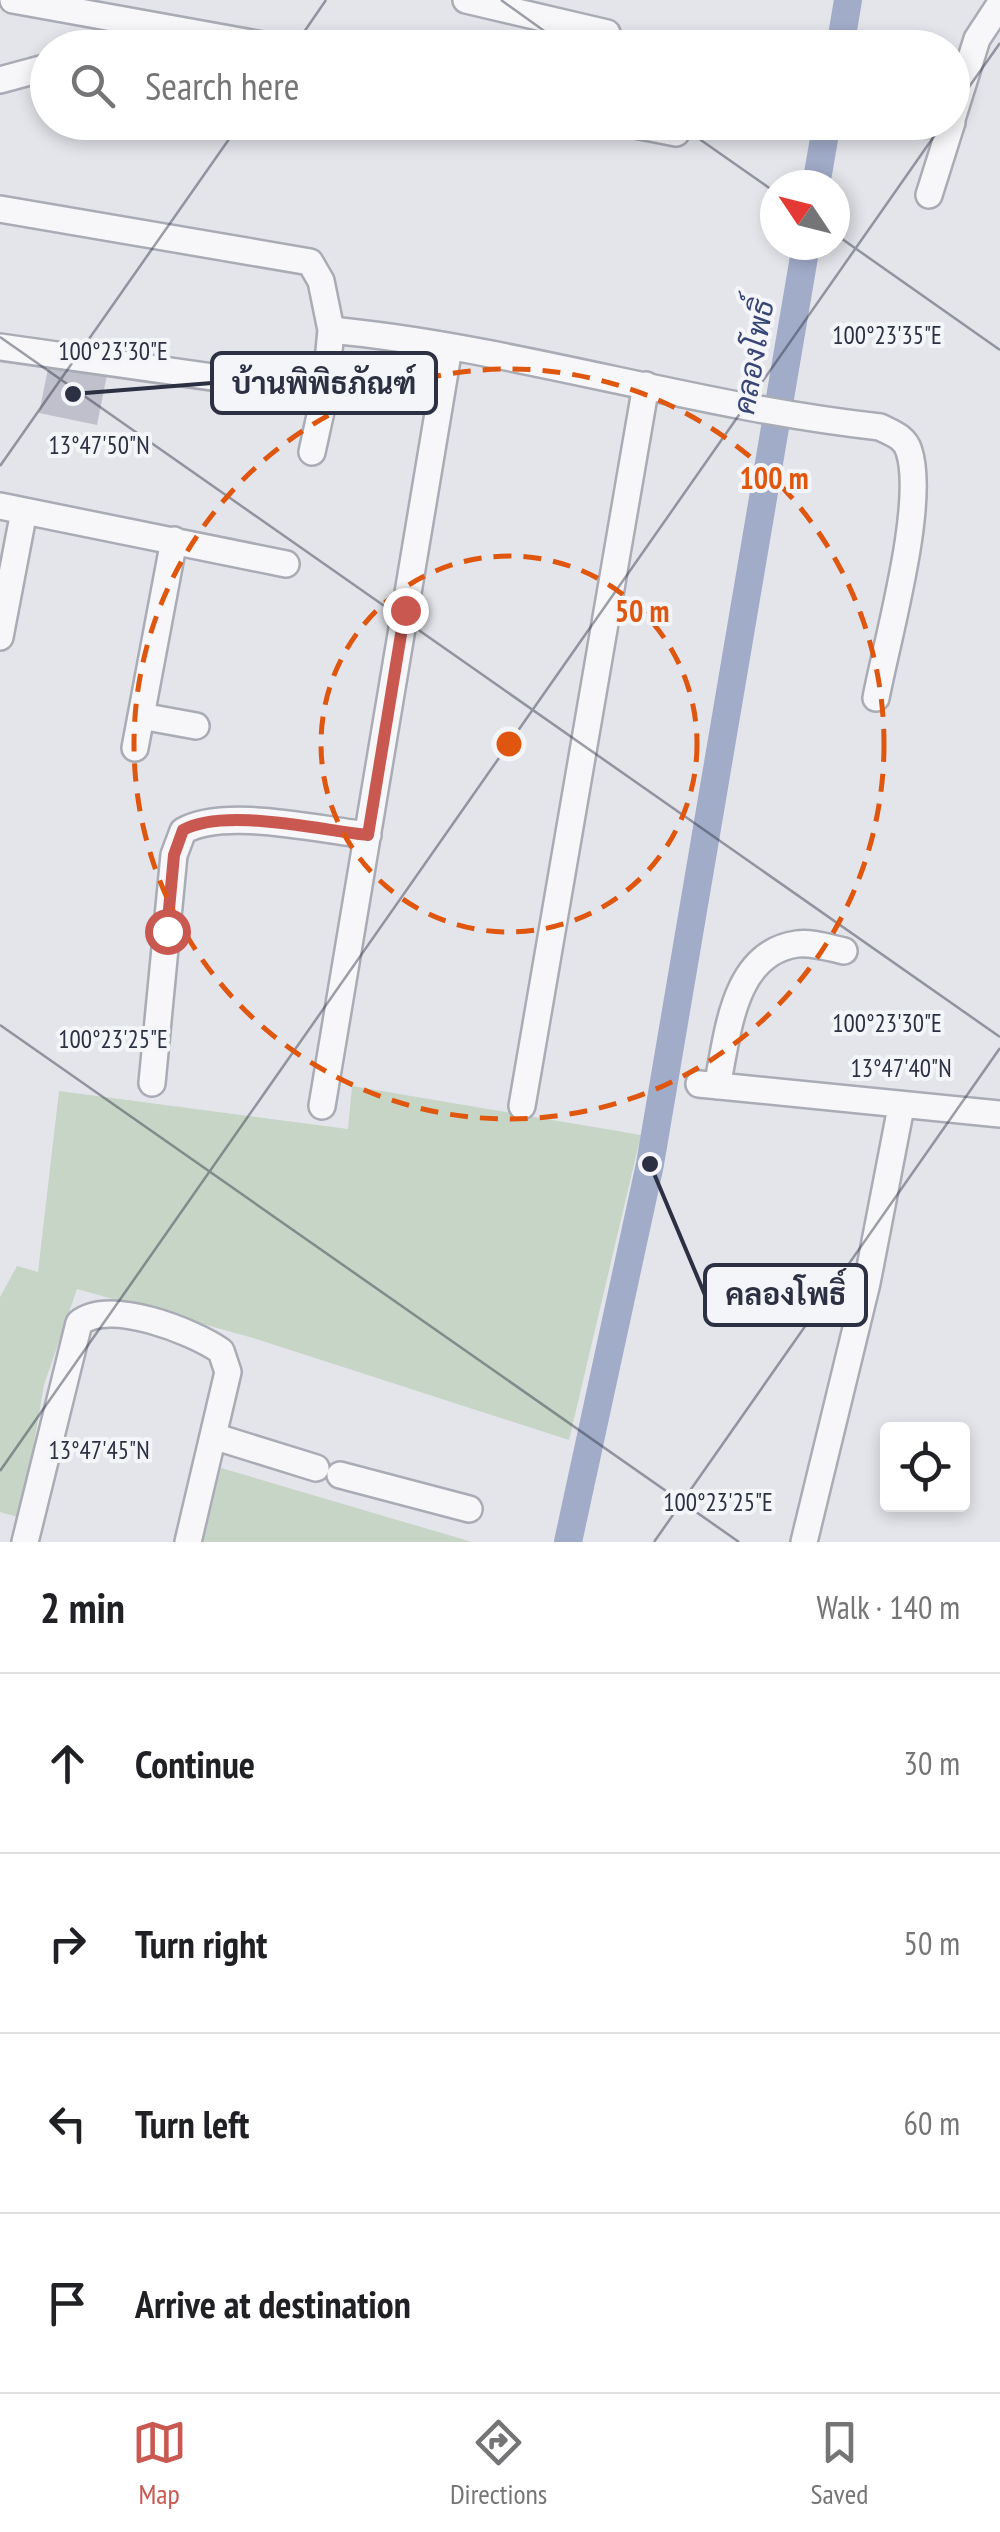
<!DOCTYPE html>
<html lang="en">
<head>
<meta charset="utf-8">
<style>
  :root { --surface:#fff; --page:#f2f2f2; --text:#202124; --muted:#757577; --line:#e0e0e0; --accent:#c95950 }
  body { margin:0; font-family:"PT Sans Narrow",Sarabun,sans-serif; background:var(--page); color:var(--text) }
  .controls { position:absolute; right:30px; bottom:30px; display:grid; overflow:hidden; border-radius:10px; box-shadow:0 5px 15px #0003 }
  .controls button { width:90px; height:90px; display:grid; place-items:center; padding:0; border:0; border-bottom:2px solid var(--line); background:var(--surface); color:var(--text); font:50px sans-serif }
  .compass { position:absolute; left:760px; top:170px; width:90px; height:90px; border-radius:50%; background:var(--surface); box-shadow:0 5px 15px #0003; rotate:305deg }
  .stop { position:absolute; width:30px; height:30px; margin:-22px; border:8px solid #c95950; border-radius:50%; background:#fff }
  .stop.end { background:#c95950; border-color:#fff; box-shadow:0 2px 10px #0008 }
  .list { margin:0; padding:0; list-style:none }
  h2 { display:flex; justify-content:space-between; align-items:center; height:130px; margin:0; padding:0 40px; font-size:42px }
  h2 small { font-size:32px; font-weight:400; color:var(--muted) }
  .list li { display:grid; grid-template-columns:65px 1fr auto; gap:30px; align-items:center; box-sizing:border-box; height:180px; padding:0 40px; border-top:2px solid var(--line) }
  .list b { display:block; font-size:38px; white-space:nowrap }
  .list em { font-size:32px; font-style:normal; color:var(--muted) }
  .icon { flex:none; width:55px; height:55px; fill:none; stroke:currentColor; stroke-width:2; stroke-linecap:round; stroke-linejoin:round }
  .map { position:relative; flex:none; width:1000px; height:1542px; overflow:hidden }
  .search { position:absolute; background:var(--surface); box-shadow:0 5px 15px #0003; left:30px; right:30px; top:30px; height:110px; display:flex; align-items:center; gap:25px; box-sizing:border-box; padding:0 35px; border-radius:55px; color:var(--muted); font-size:38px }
  .sheet { height:850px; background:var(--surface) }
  nav { display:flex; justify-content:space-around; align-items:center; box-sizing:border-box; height:140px; border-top:2px solid var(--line); background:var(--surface); font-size:28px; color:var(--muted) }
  nav a { display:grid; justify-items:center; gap:5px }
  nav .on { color:var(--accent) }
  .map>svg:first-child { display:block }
</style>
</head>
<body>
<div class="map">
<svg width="1000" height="1542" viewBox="0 0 1000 1542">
  <rect width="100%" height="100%" fill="#e4e5eb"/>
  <!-- green -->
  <path fill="#c6d5c6" d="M 352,1086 L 641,1135 L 569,1440 L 253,1338 L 77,1289 L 44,1385 L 21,1518 L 0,1512 L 0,1297 L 17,1266 L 38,1272 L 59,1091 L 348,1129 Z
    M 221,1468 L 472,1542 L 203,1542 Z"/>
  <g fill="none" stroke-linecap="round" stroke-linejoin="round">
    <!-- canal -->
    <path stroke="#a1acc9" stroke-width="28" d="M 840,48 L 848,0
      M 816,185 L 827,122
      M 568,1542 L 650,1164 L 806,245"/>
  </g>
  <!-- building -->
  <path fill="#bfc0cb" d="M 49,364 L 107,375 L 97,425 L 39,413 Z"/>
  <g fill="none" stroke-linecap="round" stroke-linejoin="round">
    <!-- minor casing -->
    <g stroke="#a9abb5" stroke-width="30">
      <path id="minor" d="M 13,0 L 279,48
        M 466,0 L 607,33
        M 0,80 L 48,67
        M 952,119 L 977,39 L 1000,4
        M 620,122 L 676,133
        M 929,195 L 952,122
        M 0,209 L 310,262 L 321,281 L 331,330 C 517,348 695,407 880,427 C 892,433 905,437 909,451 C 926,504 887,640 876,698
        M 0,347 L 325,393
        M 312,452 L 325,393 L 331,330
        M 0,506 L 286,564
        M 0,637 L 24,511
        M 141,716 L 196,726
        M 135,748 L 174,540
        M 152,1083 L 174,855 L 183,831 C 225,807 319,830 368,835
        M 699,1084 L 1000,1114
        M 717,1086 C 728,1036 732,953 797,944 C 812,942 830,948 844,951
        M 322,1106 L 449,348
        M 522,1106 L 646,385
        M 213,1436 L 316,1468
        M 340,1475 L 469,1509
        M 25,1542 L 79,1323 C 109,1298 192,1331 221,1351 L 228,1372 L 188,1542
        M 804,1542 L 867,1283 L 901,1107"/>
    </g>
    <!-- minor -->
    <use href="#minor" stroke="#f7f7fa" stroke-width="25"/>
  </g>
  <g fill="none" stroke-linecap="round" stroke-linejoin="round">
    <!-- route -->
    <path stroke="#c95950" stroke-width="12" d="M 167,931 L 174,855 L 183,830 C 225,807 319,830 368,835 L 405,610"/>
  </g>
  <!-- ticks -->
  <path fill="none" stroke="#2c3043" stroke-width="2.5" stroke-opacity="0.45" d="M 501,0 L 568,48M 293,48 L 326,0M 952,111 L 1000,43M 675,122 L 775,192M 835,234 L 1000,350M 0,337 L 1000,1037M 0,466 L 241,122M 0,1025 L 739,1542M 0,1471 L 944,122M 654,1542 L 1000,1048"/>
  <!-- distance rings -->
  <g fill="none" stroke="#df570f" stroke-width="5" stroke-dasharray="18 12">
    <circle cx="509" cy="744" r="188"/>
    <circle cx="509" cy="744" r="375"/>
  </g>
  <g text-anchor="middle" stroke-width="8" stroke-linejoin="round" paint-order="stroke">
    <!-- water labels -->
    <g font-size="30" font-style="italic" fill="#384676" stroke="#f4f5f9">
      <text transform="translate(754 357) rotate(-80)" y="10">คลองโพธิ์</text>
    </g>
  </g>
  <g font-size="25" text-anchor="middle" fill="#2c3043" stroke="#f4f5f9" stroke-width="8" stroke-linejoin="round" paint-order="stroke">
    <text x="887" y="344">100°23'35"E</text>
    <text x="113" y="360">100°23'30"E</text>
    <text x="99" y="454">13°47'50"N</text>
    <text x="887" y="1032">100°23'30"E</text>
    <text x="113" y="1048">100°23'25"E</text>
    <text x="901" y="1077">13°47'40"N</text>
    <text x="99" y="1459">13°47'45"N</text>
    <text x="718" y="1511">100°23'25"E</text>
  </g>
  <circle cx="509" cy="744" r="15" fill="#df570f" stroke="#f4f5f9" stroke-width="5"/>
  <g font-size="30" text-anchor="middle" font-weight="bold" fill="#df570f" stroke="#f4f5f9" stroke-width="8" stroke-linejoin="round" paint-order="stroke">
    <text x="774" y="489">100 m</text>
    <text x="642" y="622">50 m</text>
  </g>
  <!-- callouts -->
  <path fill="none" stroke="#2c3043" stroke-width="4" d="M73 394L212 383M650 1164L705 1295"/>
  <g fill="#2c3043" stroke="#f4f5f9" stroke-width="4">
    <circle cx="73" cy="394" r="10"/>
    <circle cx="650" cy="1164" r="10"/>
  </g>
  <g fill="#f4f5f9" stroke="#2c3043" stroke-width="4">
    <rect x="212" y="353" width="224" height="60" rx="10"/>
    <rect x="705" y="1265" width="161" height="60" rx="10"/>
  </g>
  <g font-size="30" text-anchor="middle" font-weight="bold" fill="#2c3043">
    <text x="324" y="394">บ้านพิพิธภัณฑ์</text>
    <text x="786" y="1305">คลองโพธิ์</text>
  </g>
</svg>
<div class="controls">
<button><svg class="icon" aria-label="locate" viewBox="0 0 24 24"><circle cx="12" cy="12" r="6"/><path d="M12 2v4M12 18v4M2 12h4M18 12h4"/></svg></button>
</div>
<svg class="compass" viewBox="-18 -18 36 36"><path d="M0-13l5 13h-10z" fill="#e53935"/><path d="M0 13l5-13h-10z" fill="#757577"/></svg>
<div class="stop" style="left:167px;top:931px"></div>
<div class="stop end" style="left:405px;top:610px"></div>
<div class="search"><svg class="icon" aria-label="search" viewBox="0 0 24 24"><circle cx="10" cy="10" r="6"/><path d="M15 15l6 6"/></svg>Search here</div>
</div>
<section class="sheet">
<h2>2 min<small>Walk · 140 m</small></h2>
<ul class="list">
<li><svg class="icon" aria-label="ahead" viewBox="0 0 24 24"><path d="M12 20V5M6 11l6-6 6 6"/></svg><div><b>Continue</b></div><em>30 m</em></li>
<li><svg class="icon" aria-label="right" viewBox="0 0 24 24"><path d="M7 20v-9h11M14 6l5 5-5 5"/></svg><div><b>Turn right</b></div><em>50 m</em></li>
<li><svg class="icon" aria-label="left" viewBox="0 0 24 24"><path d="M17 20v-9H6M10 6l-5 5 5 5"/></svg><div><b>Turn left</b></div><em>60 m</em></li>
<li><svg class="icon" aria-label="arrive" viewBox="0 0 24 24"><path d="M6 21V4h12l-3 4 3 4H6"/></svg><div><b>Arrive at destination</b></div></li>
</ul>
</section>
<nav>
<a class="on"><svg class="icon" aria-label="map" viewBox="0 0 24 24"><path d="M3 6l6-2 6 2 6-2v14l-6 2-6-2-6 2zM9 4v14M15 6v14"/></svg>Map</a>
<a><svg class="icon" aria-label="directions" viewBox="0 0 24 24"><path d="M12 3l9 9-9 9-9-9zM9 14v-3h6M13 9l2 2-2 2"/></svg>Directions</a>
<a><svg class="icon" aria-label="saved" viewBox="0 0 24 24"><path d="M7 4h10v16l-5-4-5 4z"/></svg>Saved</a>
</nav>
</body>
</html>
